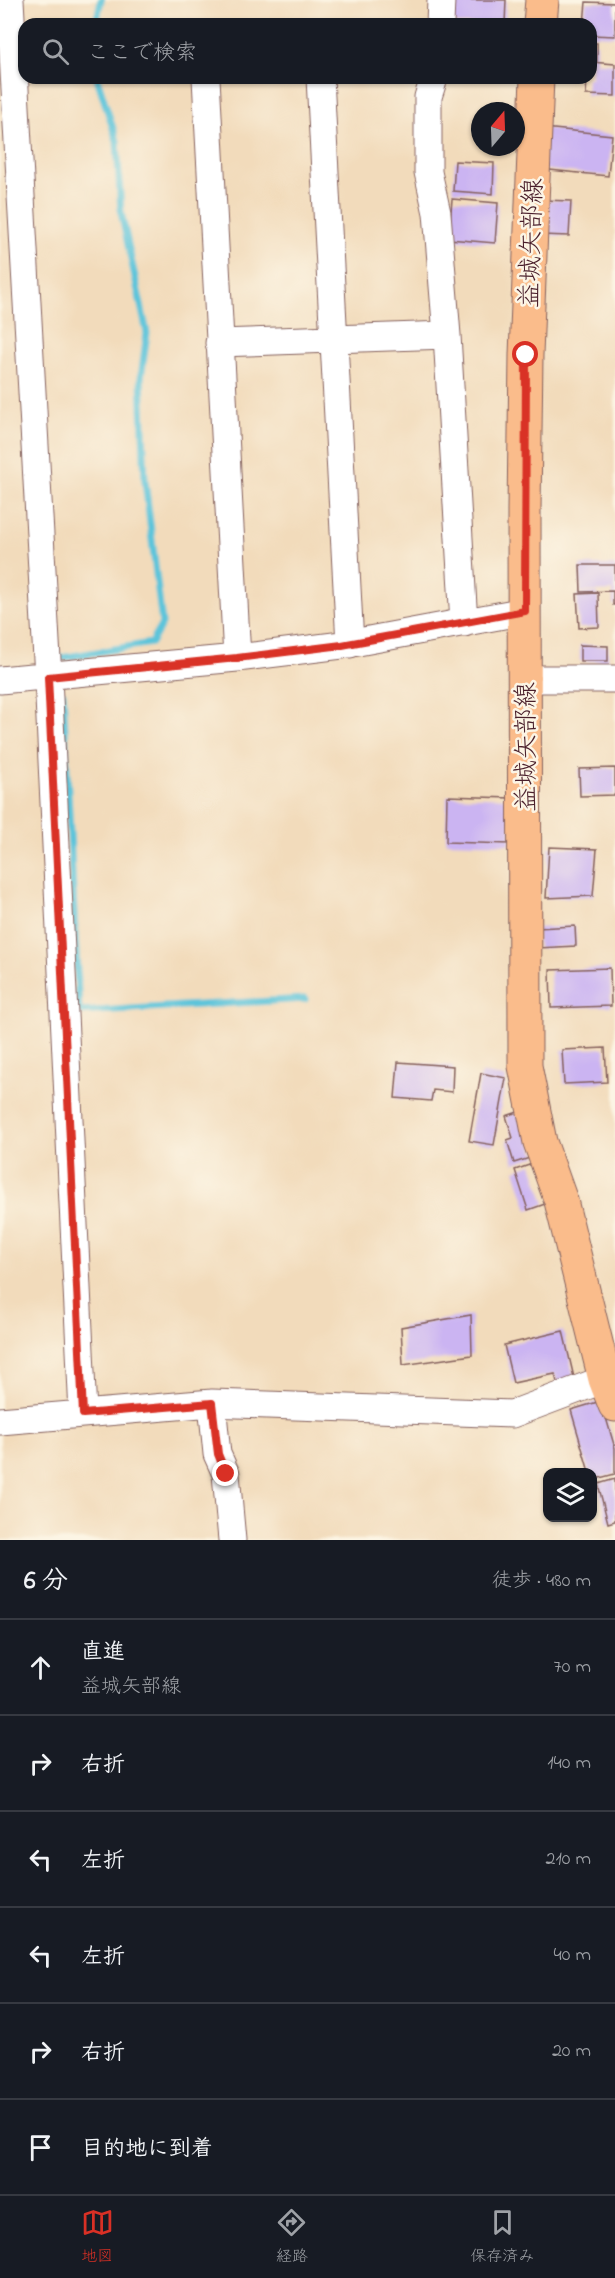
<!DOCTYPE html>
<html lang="ja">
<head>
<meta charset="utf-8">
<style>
  :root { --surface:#171b24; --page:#242831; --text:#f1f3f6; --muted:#9ea1a6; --line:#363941; --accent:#d93025 }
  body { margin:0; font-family:"Indie Flower","Klee One",sans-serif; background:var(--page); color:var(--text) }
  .controls { position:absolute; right:18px; bottom:18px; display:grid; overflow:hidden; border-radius:12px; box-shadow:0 2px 4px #0004 }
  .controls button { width:54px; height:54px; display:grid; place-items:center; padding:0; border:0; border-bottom:2px solid var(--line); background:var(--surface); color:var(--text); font:30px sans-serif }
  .compass { position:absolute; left:471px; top:102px; width:54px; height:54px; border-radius:50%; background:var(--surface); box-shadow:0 2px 4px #0004; rotate:19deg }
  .stop { position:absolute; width:18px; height:18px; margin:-14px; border:4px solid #d93025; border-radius:50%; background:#fff }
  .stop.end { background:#d93025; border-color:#fff; box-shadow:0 2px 6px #0008 }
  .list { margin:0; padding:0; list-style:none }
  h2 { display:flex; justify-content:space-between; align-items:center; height:78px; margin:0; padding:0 24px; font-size:26px }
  h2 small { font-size:20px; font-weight:400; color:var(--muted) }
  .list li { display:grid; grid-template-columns:39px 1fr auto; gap:18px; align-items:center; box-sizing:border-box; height:96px; padding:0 24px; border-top:2px solid var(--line) }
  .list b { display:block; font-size:22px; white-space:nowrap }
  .list p { margin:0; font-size:20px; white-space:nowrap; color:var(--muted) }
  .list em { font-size:20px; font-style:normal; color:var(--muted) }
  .icon { flex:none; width:33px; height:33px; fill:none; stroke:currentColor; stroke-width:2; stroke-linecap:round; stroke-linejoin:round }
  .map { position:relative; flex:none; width:615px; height:1540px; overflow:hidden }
  .search { position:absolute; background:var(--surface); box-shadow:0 2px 4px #0004; left:18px; right:18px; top:18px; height:66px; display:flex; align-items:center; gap:15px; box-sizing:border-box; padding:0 21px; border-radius:18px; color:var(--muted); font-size:22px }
  .sheet { height:654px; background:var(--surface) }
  nav { display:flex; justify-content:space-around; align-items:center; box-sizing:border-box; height:84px; border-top:2px solid var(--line); background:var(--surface); font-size:16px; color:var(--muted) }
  nav a { display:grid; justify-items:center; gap:3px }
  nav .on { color:var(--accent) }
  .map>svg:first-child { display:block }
</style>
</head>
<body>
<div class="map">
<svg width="615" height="1540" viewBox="0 0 615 1540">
  <rect width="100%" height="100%" fill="#fcf5e5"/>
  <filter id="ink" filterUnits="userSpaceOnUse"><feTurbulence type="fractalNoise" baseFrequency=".0167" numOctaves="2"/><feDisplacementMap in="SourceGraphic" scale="12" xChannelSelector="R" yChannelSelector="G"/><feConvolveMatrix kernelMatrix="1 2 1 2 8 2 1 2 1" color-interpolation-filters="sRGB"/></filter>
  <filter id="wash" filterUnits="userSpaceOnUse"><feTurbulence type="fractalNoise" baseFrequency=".008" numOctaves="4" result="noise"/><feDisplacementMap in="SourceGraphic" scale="24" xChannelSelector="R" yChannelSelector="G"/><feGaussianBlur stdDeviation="1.35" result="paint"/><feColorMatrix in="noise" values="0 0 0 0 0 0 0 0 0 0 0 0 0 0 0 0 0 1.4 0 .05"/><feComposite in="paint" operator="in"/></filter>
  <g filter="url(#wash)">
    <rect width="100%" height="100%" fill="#f2dbbb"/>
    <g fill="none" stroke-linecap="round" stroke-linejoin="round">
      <!-- stream -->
      <path stroke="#5dc4da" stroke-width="7" d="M 96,24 L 101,0
        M 61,658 L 151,643 L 162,624 L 145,481 L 141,378 L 147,333 L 121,212 L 117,141 L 97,78
        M 63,694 L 79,1012 L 305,999"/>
    </g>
    <g id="blocks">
      <!-- building -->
      <path fill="#cbb4f2" d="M 447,0 L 506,0 L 505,24 L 446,24 Z
        M 586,2 L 615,3 L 615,36 L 591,35 L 591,24 L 584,24 Z
        M 591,43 L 597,43 L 597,61 L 591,62 Z
        M 591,62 L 615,64 L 615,96 L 586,95 L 587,78 L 591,78 Z
        M 544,128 L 612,135 L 608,176 L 540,169 Z
        M 455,161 L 494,163 L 493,194 L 453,191 Z
        M 452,199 L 498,203 L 495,243 L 449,239 Z
        M 542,200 L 571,201 L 569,236 L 541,235 Z
        M 580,565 L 615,565 L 615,605 L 613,605 L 613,591 L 581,592 Z
        M 598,593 L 599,627 L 579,628 L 577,594 Z
        M 580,645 L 608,646 L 608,661 L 580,661 Z
        M 615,768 L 615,795 L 580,796 L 579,769 Z
        M 447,796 L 511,798 L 510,844 L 446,842 Z
        M 549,847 L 597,849 L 593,896 L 546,898 Z
        M 575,926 L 576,946 L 538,948 L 537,928 Z
        M 610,968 L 611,1006 L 551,1008 L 550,970 Z
        M 605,1048 L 607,1082 L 564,1084 L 562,1050 Z
        M 398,1062 L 453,1066 L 452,1092 L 433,1090 L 431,1101 L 395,1098 Z
        M 481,1073 L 506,1078 L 494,1145 L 469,1141 Z
        M 521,1111 L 536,1156 L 514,1163 L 507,1140 L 513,1138 L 506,1116 Z
        M 532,1164 L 545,1204 L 528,1210 L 515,1170 Z
        M 471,1315 L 472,1355 L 403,1365 L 401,1327 Z
        M 563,1331 L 576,1386 L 559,1390 L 555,1374 L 513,1383 L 504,1345 Z
        M 601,1401 L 615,1448 L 615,1474 L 592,1480 L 592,1472 L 589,1472 L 571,1410 Z
        M 615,1479 L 615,1521 L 608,1523 L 598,1484 Z"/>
    </g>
  </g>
  <g filter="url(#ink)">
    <use href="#blocks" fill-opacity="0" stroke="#85615d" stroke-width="1.5"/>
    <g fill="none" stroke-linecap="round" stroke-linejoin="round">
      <!-- minor casing -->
      <g stroke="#85615d" stroke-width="29">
        <path id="minor" d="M 10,0 L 48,677 L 83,1414
          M 440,24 L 441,0
          M 206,78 L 237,658
          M 320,78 L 350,644
          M 434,78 L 428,97 L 428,172 L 437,213 L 447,335 L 464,623
          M 219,343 L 447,335
          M 526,679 L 615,679
          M 0,680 L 237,658 L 342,645 L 525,611
          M 212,1403 L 217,1454 L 226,1474 L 232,1540
          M 0,1421 L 212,1403 L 512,1414 L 605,1379 L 615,1387"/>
      </g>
      <!-- primary casing -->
      <g stroke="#85615d" stroke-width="35">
        <path id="primary" d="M 540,24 L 542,0
          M 537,78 L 526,355 L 524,510 L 525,1066 L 540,1142 L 561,1201 L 605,1379 L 615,1405"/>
      </g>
      <!-- minor -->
      <use href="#minor" stroke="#fff" stroke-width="27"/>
      <!-- primary -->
      <use href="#primary" stroke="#fabc8b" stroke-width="33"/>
    </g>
  </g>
  <g fill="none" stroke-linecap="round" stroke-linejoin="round" filter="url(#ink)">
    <!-- route -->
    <path stroke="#d93025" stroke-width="8" d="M 226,1474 L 218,1454 L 212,1403 L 83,1414 L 48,677 L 237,658 L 342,645 L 525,611 L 526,355"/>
  </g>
  <g text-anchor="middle" stroke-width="5" stroke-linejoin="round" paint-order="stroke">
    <!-- street labels -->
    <g font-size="26" fill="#4a1f2b" stroke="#fcf5e5">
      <text transform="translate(530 243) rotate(-88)" y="9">益城矢部線</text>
      <text transform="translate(525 747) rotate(-90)" y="9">益城矢部線</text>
    </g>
  </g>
</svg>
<div class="controls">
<button><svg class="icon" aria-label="layers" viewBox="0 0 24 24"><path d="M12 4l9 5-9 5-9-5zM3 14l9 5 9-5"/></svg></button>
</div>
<svg class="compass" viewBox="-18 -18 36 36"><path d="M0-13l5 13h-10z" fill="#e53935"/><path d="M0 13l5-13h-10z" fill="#9ea1a6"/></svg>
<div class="stop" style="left:526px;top:355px"></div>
<div class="stop end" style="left:226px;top:1474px"></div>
<div class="search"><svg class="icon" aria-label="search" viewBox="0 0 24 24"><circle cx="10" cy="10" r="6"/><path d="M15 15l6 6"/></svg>ここで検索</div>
</div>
<section class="sheet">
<h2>6 分<small>徒歩 · 480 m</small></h2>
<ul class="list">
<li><svg class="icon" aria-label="ahead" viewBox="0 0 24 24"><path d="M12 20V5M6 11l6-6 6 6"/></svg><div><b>直進</b><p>益城矢部線</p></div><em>70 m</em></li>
<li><svg class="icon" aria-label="right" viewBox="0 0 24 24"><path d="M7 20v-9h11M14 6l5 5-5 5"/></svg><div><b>右折</b></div><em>140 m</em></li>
<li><svg class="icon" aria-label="left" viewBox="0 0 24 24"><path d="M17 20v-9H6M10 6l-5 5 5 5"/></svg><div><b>左折</b></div><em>210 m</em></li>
<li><svg class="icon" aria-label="left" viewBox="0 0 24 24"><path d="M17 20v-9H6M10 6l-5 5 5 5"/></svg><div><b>左折</b></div><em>40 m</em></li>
<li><svg class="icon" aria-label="right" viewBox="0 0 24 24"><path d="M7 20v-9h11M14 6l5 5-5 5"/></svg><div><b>右折</b></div><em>20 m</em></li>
<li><svg class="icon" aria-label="arrive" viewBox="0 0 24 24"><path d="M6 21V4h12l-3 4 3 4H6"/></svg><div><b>目的地に到着</b></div></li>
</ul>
</section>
<nav>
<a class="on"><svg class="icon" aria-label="map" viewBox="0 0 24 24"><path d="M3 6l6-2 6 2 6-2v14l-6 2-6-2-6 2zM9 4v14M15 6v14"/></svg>地図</a>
<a><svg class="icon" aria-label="directions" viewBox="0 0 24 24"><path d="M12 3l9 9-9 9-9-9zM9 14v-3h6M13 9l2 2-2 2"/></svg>経路</a>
<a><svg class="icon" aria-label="saved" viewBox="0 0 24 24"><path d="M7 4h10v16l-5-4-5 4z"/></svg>保存済み</a>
</nav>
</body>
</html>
